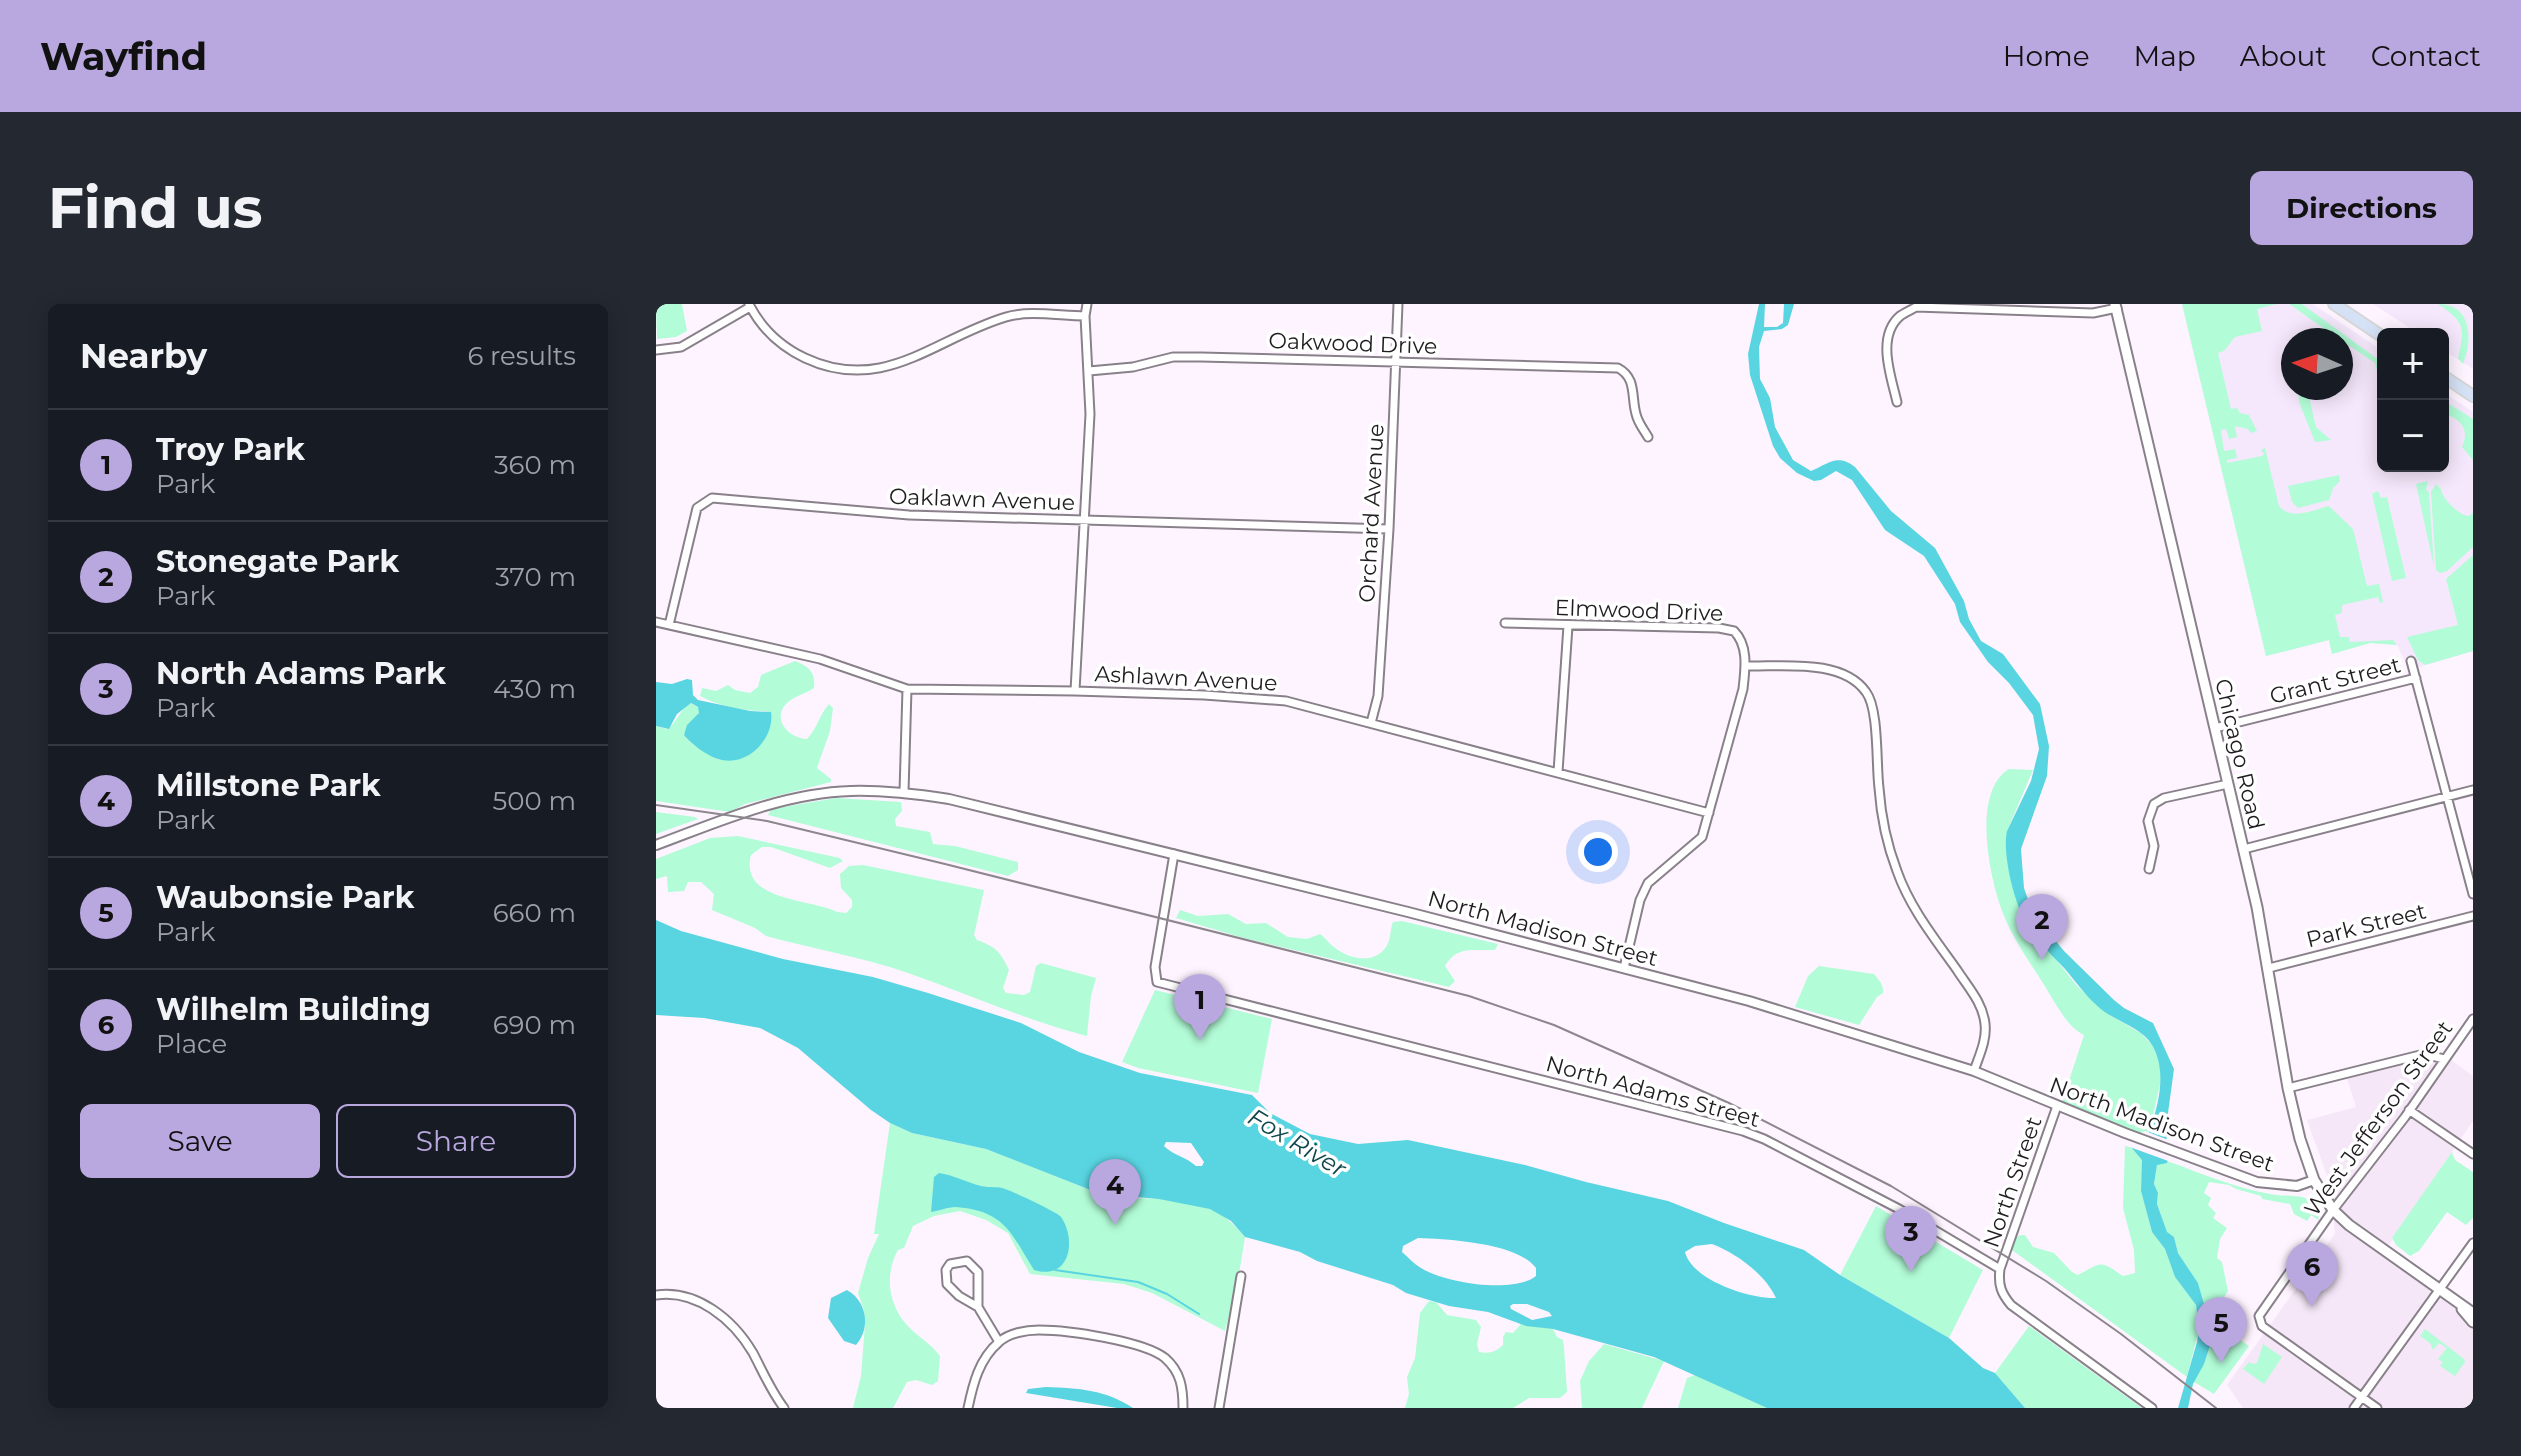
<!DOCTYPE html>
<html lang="en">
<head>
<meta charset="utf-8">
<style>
  :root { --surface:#171b24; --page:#242831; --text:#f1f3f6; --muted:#9ea1a6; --line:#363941; --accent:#b9a7df }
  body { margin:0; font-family:Montserrat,sans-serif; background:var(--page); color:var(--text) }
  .controls { position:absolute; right:24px; top:24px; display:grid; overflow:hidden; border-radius:12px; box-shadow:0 4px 20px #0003 }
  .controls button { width:72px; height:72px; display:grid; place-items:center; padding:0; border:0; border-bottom:2px solid var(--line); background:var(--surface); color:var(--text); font:40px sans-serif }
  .compass { position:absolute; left:1625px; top:24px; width:72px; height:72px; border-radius:50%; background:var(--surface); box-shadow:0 4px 20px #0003; rotate:273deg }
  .you { position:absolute; left:942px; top:548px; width:28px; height:28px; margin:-20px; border:6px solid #fff; border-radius:50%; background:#1a73e8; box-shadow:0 0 0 12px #1a73e833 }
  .badge { display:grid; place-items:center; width:52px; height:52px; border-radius:50%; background:var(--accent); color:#111; font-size:26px; font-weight:700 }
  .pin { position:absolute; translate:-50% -66px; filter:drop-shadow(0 2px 4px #0008) }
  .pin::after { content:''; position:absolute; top:42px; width:28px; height:24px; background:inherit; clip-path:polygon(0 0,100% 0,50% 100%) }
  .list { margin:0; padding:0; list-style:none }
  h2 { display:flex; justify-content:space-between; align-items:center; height:104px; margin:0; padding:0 32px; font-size:34px }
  h2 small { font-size:26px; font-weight:400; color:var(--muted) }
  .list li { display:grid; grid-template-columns:52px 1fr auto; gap:24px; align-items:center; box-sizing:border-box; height:112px; padding:0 32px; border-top:2px solid var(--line) }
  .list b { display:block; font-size:30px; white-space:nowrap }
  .list p { margin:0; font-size:26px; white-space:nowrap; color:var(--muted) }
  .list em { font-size:26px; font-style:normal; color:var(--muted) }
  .actions { display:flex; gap:16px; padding:24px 32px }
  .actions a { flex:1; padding:18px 0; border:2px solid var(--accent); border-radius:12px; text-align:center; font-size:28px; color:var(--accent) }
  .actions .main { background:var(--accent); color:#111 }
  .map { position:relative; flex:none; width:1817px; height:1104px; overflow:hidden; border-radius:12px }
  header { display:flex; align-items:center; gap:48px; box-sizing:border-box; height:112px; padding:0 40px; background:var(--accent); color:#111 }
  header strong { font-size:38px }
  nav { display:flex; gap:44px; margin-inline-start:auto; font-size:28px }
  .intro { display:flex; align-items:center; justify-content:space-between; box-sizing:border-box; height:192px; padding:0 48px }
  h1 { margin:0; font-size:56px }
  .button { padding:20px 36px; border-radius:12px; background:var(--accent); color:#111; font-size:28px; font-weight:700 }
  main { display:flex; gap:48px; padding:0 48px }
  aside { flex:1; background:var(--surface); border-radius:12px; box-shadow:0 4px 20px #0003 }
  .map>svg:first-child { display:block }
</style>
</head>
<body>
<header>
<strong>Wayfind</strong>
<nav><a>Home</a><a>Map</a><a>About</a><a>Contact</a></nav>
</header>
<div class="intro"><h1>Find us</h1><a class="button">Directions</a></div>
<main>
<aside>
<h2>Nearby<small>6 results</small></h2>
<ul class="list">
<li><span class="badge">1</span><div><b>Troy Park</b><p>Park</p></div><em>360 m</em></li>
<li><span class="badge">2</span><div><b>Stonegate Park</b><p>Park</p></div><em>370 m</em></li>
<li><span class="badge">3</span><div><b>North Adams Park</b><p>Park</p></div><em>430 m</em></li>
<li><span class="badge">4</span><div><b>Millstone Park</b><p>Park</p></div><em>500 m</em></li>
<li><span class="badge">5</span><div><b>Waubonsie Park</b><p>Park</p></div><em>660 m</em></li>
<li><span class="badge">6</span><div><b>Wilhelm Building</b><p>Place</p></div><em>690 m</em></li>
</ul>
<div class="actions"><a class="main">Save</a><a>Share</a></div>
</aside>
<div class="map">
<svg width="1817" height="1104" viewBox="0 0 1817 1104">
  <rect width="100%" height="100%" fill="#fef4ff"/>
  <!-- built -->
  <path fill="#f5e7f7" d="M 1770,751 L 1791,753 L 1817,772 L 1817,817 L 1727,949 L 1817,1014 L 1817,1104 L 1587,1104 L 1571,1081 L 1679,930 L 1675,883 L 1651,816 L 1700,803 L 1690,772 Z"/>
  <!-- education -->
  <path fill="#f6e8fc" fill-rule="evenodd" d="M 1526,0 L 1657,0 L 1727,47 L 1727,162 L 1787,162 L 1787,88 L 1817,108 L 1817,347 L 1753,366 L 1741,341 L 1714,339 L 1676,350 L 1673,336 L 1610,352 ZM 1637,36 L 1685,36 L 1685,84 L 1637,84 Z
    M 1717,0 L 1817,0 L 1817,65 L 1787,46 L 1787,30 L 1763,30 Z"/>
  <!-- green -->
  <path fill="#b2fcd7" d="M 0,0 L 26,0 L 31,27 L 20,33 L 1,35 Z
    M 1526,0 L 1621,0 L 1601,5 L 1606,27 L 1579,33 L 1568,47 L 1562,49 L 1575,105 L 1581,104 L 1584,109 L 1593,111 L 1601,127 L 1594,129 L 1592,125 L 1579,122 L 1581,133 L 1573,135 L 1570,125 L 1565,126 L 1568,147 L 1579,145 L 1581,154 L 1571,156 L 1571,159 L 1606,152 L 1608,150 L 1605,146 L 1609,144 L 1623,202 C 1636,217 1656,206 1673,202 L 1697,225 L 1711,282 L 1723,280 L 1727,298 L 1724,299 L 1722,293 L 1686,301 L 1686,309 L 1679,311 L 1684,333 L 1693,333 L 1694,338 L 1737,336 L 1741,341 L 1714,339 L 1676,350 L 1673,336 L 1610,352 Z
    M 1633,0 L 1646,0 L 1727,59 L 1727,89 L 1719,59 L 1685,36 L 1671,33 L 1673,28 Z
    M 1782,0 C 1816,0 1817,36 1807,60 L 1802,54 C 1809,24 1809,18 1782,0 Z
    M 1642,84 L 1651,84 L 1660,123 L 1675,136 L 1659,138 L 1643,98 Z
    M 1787,96 L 1817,115 L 1817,156 L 1806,143 C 1814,124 1805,116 1787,109 Z
    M 1683,171 L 1684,177 L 1677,184 L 1673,196 L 1642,204 L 1636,198 L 1632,182 Z
    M 1772,177 L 1770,186 L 1773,188 L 1778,263 L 1760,180 Z
    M 1780,180 L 1785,185 C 1786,195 1804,212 1813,212 L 1817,209 L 1817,243 L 1791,267 L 1784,269 L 1780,266 L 1775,188 Z
    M 1722,187 L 1725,194 L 1731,193 L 1750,274 L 1736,277 L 1716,190 Z
    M 1817,251 L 1817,347 L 1769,361 L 1762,356 L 1751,333 L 1802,321 L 1790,275 Z
    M 139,357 C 153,362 160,369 158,384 C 151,389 142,391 135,396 C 114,410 128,433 151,435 C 161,425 163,411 173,400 L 177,404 L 174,427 L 161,464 L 175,475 L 175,478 L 89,500 L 74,508 L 0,497 L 0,422 L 11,425 C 21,419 23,406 35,399 L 44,405 C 42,416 31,420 28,431 L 39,442 L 63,456 L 91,451 L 108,437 L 111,407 C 90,408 62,402 44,392 L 46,384 L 60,387 L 72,381 L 79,386 L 94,389 L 102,383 L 105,371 Z
    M 1353,465 L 1377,466 L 1351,527 L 1352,561 L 1357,581 L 1369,616 L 1421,682 L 1449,708 L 1486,730 L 1496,741 L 1504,759 L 1505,776 L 1494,825 L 1488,833 L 1405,801 L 1428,731 C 1411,723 1400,700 1390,684 C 1374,658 1355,633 1345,604 C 1333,570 1316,487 1353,465 Z
    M 180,494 L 245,498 L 246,507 L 239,515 L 240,522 L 274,528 L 277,540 L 299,542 L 362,558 L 362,566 L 352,572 L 112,511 L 115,505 Z
    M 0,508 L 39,513 L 42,515 L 0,530 Z
    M 82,532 L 184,554 L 187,557 L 174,564 L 115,543 L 106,543 L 95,551 C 83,598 157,595 181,608 L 190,609 L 196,603 L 196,596 L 185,584 L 184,570 L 193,562 L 207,561 L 328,586 L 318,631 L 321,636 C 340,643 344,647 353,666 L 347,684 L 350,689 L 368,691 L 374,688 L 380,662 L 385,659 L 440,674 L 435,692 L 431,732 C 369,716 312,690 252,669 C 206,653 158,645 110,632 L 99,624 L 56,606 L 58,590 L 45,578 L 32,578 L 28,587 L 12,588 L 11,572 L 0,575 L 0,555 L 54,534 Z
    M 524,606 L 542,612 L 572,610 L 590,620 L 610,619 L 632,633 L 651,635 L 664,630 C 670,634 672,639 678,643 C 692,655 718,661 730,643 C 735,636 734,626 737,618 L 746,617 L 842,640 L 839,646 C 818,647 801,641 789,662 L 799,677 L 793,683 L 584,633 L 520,614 Z
    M 1163,662 L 1218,670 C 1223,676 1228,681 1227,689 L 1221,693 L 1203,721 L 1139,703 L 1152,672 Z
    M 499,686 L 616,715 L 602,789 L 482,764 L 466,758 Z
    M 234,819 L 256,829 L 330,845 L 460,896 C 488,892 529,895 555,905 C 569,911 579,922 589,933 L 582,976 L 569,1027 L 496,989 L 468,980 L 374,970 L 352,929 L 330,916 L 304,907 L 278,912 L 257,922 L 248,944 L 242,946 C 227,973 233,1006 257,1027 C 267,1036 276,1041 284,1052 L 282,1077 L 276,1081 L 260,1076 L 251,1078 L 237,1104 L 197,1104 L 205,1072 L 209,1020 L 208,1006 L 202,989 L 212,954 L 223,930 L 218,930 Z
    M 1469,842 L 1475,843 L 1487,855 L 1485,887 L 1496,928 L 1509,945 L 1519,973 L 1540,1001 L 1543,1025 L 1531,1073 L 1356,946 C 1356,938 1359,930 1369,931 L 1377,943 L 1398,949 L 1416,968 L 1422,971 C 1447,958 1443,956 1467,972 L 1479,969 L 1478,946 L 1467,904 Z
    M 1796,848 L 1799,856 L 1817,868 L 1817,914 L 1810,921 L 1791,908 L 1763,947 L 1754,952 L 1740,941 L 1736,934 Z
    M 1511,857 C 1545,869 1579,884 1614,890 C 1632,894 1654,887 1664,907 L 1662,916 L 1655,911 L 1651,917 L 1638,910 L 1634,900 L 1606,895 L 1605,892 L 1580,885 L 1573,881 L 1553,878 L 1548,889 L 1555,894 L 1552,901 L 1560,909 L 1557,914 L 1571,924 L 1564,935 L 1561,954 L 1566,958 L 1572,987 L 1560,1006 L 1563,1016 L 1576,1019 L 1575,1030 L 1593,1042 L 1558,1090 L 1538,1078 L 1554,1021 L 1542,979 L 1522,949 L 1518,933 L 1511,929 L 1501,900 L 1502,889 L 1498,880 L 1501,860 Z
    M 1220,902 L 1327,966 L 1293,1034 L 1184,971 Z
    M 773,997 L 780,998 L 791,1011 L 820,1016 L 825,1023 L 821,1040 L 823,1048 C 833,1050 840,1048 847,1041 L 847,1033 L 850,1028 L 857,1029 L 865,1020 L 897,1025 L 901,1033 L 907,1036 L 908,1043 L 911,1088 L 904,1094 L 873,1094 L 857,1104 L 749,1104 L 753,1090 L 751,1073 L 759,1054 L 764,1009 Z
    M 1373,1022 L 1486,1104 L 1369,1104 L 1339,1069 Z
    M 1769,1025 L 1808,1055 L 1809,1058 L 1799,1072 L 1784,1062 L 1787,1058 L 1782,1055 L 1791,1044 L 1783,1039 L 1777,1046 L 1774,1039 L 1764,1032 Z
    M 948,1040 L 1008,1057 L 986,1104 L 926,1104 L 924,1077 L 933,1057 Z
    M 1607,1040 L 1626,1053 L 1608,1080 L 1587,1065 L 1593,1058 L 1597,1060 L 1601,1059 Z
    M 1039,1071 L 1111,1104 L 1022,1104 L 1031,1074 Z"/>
  <!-- water -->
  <path fill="#59d5e1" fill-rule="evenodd" d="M 1103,0 L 1109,0 L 1108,23 L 1121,23 L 1127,19 L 1128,0 L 1138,0 L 1132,21 L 1126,25 L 1108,27 L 1103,43 L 1104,75 L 1114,94 L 1119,123 L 1137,156 L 1155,167 C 1172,160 1181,149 1199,163 L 1235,207 L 1279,244 L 1308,297 L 1313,315 L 1325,337 L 1347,350 L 1384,400 L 1393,442 L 1391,472 L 1365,545 L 1368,584 L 1377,610 L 1408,647 L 1458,696 L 1468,704 L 1497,719 L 1518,765 L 1510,824 L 1512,855 L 1511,859 L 1501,861 L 1498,880 L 1502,889 L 1501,900 L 1511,928 L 1518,933 L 1522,949 L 1542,979 L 1554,1021 L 1555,1038 L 1548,1060 L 1537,1080 L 1532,1104 L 1522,1104 L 1541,1038 L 1543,1025 L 1540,1001 L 1519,973 L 1509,945 L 1496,928 L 1485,887 L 1486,856 L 1475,843 L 1479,835 L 1492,830 C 1502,804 1512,768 1496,741 C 1486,724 1462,718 1446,706 C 1431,694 1421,679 1409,665 C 1395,650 1379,635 1369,617 C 1358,597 1346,550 1351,527 L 1375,477 L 1383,445 L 1377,411 L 1353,379 L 1332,358 L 1304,318 L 1299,300 L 1268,252 L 1229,226 L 1196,176 L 1180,167 L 1165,176 L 1158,177 L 1141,169 L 1124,154 L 1117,142 L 1094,71 L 1092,50 Z
    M 31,375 L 36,376 L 37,391 L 42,396 L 94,407 L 115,408 C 119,433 93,462 66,456 C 54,454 36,441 28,431 L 31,421 L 43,409 L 42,403 L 35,399 L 21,410 L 13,425 L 0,422 L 0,378 L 16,380 Z
    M 0,616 L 25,627 L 127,655 L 217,673 L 272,689 L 365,719 L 423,748 L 484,769 L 596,791 L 614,809 L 654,830 L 702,840 L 752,836 L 869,861 L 930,878 L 1012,897 L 1068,919 L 1148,946 L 1184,971 L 1293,1034 L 1327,1064 L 1339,1069 L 1369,1104 L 1111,1104 L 998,1053 L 897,1025 L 870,1022 L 832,1008 L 793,1002 L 750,989 L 737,981 L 661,957 L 644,948 L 589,933 L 575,917 L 554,905 L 503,895 L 480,893 L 460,896 L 330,845 L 256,829 L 234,819 L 215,806 L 142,744 L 104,724 L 48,714 L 0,711 ZM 510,838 L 535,839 L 548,858 L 546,862 L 540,862 C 530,853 517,851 508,842 ZM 762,934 C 792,935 862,939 880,964 L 880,972 C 858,990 788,979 765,964 C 758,960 752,953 746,948 L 747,942 ZM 1056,940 C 1080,949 1109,970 1120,994 C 1093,995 1036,976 1029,948 L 1039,942 ZM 857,1000 L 871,1000 L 893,1008 L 896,1012 L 876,1016 L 855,1005 L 854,1002 Z
    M 283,869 C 297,871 310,878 325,882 C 333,884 342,882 349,885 C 356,887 403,909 405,913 C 421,936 414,977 378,966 C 355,930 350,907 300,903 C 291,903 283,907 275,908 L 278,873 Z
    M 191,986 C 211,997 215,1024 200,1041 L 188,1037 L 172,1014 L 175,994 Z
    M 390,1083 C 423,1084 450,1086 477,1104 L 461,1104 L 370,1089 L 372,1085 Z"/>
  <!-- pier -->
  <path fill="#fef4ff" d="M 1489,827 L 1515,837 L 1515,858 L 1471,842 L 1476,833 Z"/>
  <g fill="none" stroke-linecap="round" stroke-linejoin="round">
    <!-- stream -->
    <path stroke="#59d5e1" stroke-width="2" d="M 399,966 L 482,978 L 511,990 L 543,1010"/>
    <!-- minor casing -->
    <g stroke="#89818a" stroke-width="11">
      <path id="minor" d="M 93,0 C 105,24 124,42 149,54 C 228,91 279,34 350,13 C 374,6 404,12 429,12
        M 0,46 L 25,43 L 94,3
        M 433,67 L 477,63 L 517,53 L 545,53 L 962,64 C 981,74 975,93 980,110 C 982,119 988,126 992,133
        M 1241,98 C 1235,72 1220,33 1244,12 C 1248,9 1255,6 1260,3 L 1437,9 L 1461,4
        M 0,318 L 164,355 L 251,385 L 419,387 L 548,391 L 630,397 L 1053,509
        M 849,319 L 1063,324 L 1078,327 C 1093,342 1089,366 1087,385 L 1046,533 L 992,579 L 984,596 L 968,664
        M 13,321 L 41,204 L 56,194 L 253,211 L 733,225
        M 1755,357 L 1817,590
        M 1089,362 C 1126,363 1186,354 1210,388 C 1223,405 1220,460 1223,484 C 1225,512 1231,541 1241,567 C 1254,604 1279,635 1301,666 C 1312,683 1327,699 1329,720 C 1331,736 1323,752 1318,767
        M 419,387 L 434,110 L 429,12 L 431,0
        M 715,419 L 722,392 L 733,225 L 742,0
        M 1559,424 L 1760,374
        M 902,468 L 912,322
        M 248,488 L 251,385
        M 1588,545 L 1817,486
        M 518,550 L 499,663 L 501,678 L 1087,827 L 1108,835 L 1243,905 L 1344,965
        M 1493,565 L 1498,542 L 1492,517 L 1498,500 L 1508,494 L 1572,480
        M 1613,664 L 1817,612
        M 1632,784 L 1768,750 L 1788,755
        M 1401,802 L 1344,965 C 1342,981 1345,989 1355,1001 L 1496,1104
        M 1753,806 L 1817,850
        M 0,991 C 40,985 77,1015 97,1049 C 107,1068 115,1087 128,1104
        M 322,1003 L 303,992 L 291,980 L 290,966 L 294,960 L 311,957 L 322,968 L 322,1003 L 343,1038
        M 312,1104 C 317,1080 323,1055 343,1038 C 353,1029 370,1026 383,1026 C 412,1026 488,1037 509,1054 C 525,1068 527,1084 527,1104
        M 563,1104 L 585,972
        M 1698,1104 L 1817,939
        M 1721,1104 L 1606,1022 L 1603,1012 L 1677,906 L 1749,813 L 1817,715"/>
    </g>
    <!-- tertiary casing -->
    <g stroke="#89818a" stroke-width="12">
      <path id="tertiary" d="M 0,541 C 62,518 127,489 195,487 C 228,486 260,490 293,495 L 752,608 L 1093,697 L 1318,767 L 1469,829 L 1601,878 L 1641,882 L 1658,876"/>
    </g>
    <!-- secondary casing -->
    <g stroke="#89818a" stroke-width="13">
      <path id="secondary" d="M 1459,0 L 1601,603 L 1632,784 L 1644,835 L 1658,876 L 1677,906 L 1693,921 L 1817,1009
        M 1806,1005 L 1817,1018"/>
    </g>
    <!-- primary casing -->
    <g stroke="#d7d6d7" stroke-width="14">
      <path id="primary" d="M 1678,0 L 1727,33
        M 1787,72 L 1817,92"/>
    </g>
    <!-- minor -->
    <use href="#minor" stroke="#fff" stroke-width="7"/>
    <!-- tertiary -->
    <use href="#tertiary" stroke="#fff" stroke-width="8"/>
    <!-- secondary -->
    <use href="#secondary" stroke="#fff" stroke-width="9"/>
    <!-- primary -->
    <use href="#primary" stroke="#d5e2f5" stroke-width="10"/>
    <!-- rail -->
    <path stroke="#8c868d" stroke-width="2" d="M 0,501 L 111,517 L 289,560 L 813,692 L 898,721 L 1073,799 L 1235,882 L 1390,977 L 1465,1030 L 1560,1104"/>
  </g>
  <g text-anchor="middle" stroke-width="7" stroke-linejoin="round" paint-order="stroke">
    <!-- street labels -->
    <g font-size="22" fill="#201d20" stroke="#fff">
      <text transform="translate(697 39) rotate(2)" y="8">Oakwood Drive</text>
      <text transform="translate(326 195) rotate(2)" y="8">Oaklawn Avenue</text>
      <text transform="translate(715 209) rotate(-87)" y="8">Orchard Avenue</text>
      <text transform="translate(983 306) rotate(2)" y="8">Elmwood Drive</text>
      <text transform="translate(530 374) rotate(3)" y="8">Ashlawn Avenue</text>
      <text transform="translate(1679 376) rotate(-14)" y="8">Grant Street</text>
      <text transform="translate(1584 450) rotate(77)" y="8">Chicago Road</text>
      <text transform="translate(1710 621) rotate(-14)" y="8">Park Street</text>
      <text transform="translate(887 624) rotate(15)" y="8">North Madison Street</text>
      <text transform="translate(997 787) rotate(15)" y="8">North Adams Street</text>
      <text transform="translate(1722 814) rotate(-54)" y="8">West Jefferson Street</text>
      <text transform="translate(1506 820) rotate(20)" y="8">North Madison Street</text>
      <text transform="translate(1356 878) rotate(-71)" y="8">North Street</text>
    </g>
    <!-- water labels -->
    <g font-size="24" font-style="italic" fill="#10484d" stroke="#fff">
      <text transform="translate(641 839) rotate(31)" y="8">Fox River</text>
    </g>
  </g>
</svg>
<div class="controls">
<button>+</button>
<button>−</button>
</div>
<svg class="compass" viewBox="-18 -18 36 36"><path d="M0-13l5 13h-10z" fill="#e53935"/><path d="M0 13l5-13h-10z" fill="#9ea1a6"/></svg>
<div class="you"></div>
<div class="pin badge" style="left:544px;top:736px">1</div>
<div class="pin badge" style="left:1386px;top:656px">2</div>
<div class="pin badge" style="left:1255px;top:968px">3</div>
<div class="pin badge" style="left:459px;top:921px">4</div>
<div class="pin badge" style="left:1565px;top:1059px">5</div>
<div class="pin badge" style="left:1656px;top:1003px">6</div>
</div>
</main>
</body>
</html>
